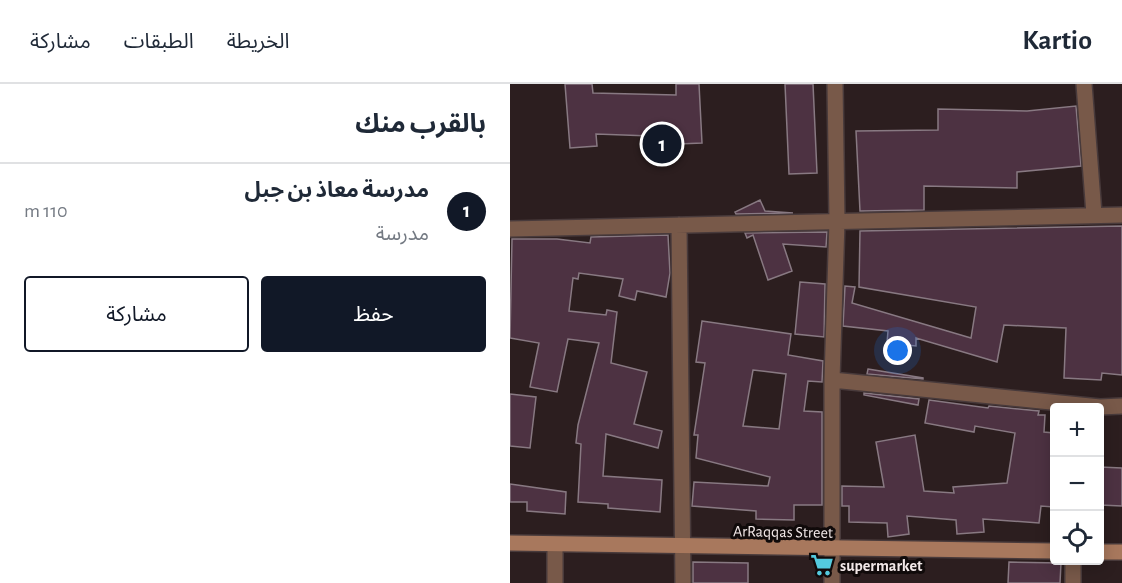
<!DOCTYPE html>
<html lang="ar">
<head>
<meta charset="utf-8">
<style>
  :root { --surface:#fff; --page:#f6f6f7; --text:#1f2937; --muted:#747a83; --line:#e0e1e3; --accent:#111827 }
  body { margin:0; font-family:"Alegreya Sans","Noto Sans Arabic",sans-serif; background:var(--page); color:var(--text); direction:rtl }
  .controls { position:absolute; right:18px; bottom:18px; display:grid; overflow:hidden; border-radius:6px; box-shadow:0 3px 15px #0003 }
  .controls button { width:54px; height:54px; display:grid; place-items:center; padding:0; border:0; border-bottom:2px solid var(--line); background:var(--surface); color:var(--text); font:30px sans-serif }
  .you { position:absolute; left:388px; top:267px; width:21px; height:21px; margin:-15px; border:4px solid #fff; border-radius:50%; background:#1a73e8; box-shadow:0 0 0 9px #1a73e833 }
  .badge { display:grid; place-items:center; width:39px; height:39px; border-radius:50%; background:var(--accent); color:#fff; font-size:20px; font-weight:700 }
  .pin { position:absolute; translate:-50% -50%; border:3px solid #fff; box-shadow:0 2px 6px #0006 }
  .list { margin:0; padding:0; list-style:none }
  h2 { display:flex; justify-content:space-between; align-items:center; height:78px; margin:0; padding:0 24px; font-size:26px }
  h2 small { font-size:20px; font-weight:400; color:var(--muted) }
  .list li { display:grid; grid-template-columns:39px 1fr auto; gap:18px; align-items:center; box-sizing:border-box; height:96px; padding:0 24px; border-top:2px solid var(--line) }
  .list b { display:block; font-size:22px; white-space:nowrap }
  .list p { margin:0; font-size:20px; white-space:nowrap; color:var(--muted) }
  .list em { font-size:20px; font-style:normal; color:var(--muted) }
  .actions { display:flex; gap:12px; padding:18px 24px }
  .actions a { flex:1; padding:14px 0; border:2px solid var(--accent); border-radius:6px; text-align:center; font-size:21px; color:var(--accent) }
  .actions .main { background:var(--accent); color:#fff }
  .icon { flex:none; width:33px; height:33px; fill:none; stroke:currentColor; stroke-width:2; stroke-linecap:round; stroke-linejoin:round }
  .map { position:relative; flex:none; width:612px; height:499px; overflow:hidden; direction:ltr }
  header { display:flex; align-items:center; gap:36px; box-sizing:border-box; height:84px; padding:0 30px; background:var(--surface); border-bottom:2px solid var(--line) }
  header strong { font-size:28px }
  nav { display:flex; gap:33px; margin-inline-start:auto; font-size:21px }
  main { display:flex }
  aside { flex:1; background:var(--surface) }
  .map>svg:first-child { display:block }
</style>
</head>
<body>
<header>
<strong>Kartio</strong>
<nav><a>الخريطة</a><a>الطبقات</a><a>مشاركة</a></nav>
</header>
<main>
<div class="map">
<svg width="612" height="499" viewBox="0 0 612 499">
  <rect width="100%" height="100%" fill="#2c1e1f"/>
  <!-- building -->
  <path fill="#4d3242" stroke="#887982" stroke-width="1.5" fill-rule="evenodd" d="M 55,0 L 82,0 L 83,9 L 166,11 L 166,0 L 189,0 L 192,59 L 168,60 L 168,53 L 86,50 L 87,62 L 60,64 Z
    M 275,0 L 303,0 L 307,89 L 279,90 Z
    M 566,22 L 571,82 L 507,88 L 507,104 L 414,102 L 414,126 L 350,127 L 346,47 L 428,46 L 428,25 L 517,27 Z
    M 250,116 L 255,127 L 283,129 L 226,130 L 225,128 Z
    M 612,142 L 612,291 L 592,289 L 591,296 L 554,294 L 556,244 L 494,241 L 487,278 L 406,254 L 406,262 L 377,259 L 378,247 L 333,242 L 335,202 L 345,203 L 342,219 L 461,254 L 466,223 L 349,203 L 350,147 Z
    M 317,148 L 316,163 L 273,160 L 282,187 L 258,196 L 243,151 L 237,154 L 235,149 Z
    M 158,151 L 160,189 L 156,213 L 127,207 L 125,216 L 109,212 L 113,195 L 69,189 L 68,195 L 63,194 L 59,227 L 96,231 L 97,226 L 107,228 L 101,279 L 137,288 L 124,340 L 152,347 L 148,364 L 96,350 L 93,392 L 152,396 L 150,428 L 98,424 L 98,420 L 68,418 L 71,360 L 66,359 L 68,341 L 89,259 L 58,255 L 47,308 L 20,303 L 29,259 L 0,254 L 2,155 L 47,155 L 80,159 L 81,153 Z
    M 290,198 L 315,200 L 314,253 L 285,250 Z
    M 192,237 L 281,250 L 278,271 L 313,277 L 312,298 L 298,297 L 294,327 L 312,328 L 312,421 L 284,421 L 284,436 L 246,435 L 246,427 L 182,422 L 184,398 L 258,402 L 260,393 L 186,374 L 188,351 L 184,351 L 195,279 L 186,278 ZM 243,286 L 276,290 L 269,345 L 233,342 Z
    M 358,285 L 413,294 L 413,295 L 357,290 Z
    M 354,309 L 409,315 L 408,321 L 354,311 Z
    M 0,310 L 26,313 L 20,364 L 0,362 Z
    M 419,316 L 478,324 L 479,322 L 529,327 L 528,331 L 535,331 L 534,348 L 544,349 L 544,423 L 531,422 L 529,439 L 473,435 L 474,448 L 447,450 L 446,436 L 397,432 L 399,450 L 378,453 L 377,439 L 339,438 L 339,422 L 332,422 L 332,402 L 374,403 L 366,358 L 405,351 L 414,407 L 444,409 L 443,403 L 497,399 L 505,349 L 465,342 L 464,348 L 415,339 Z
    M 590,383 L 612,384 L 612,422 L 590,421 Z
    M 0,400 L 56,408 L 55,430 L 17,427 L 17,418 L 0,418 Z
    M 183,478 L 238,479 L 238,499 L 183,499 Z
    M 499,478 L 551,479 L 550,499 L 498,499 Z"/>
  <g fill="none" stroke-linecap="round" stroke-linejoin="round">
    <!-- street casing -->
    <g stroke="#483a3b" stroke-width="18">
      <path id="street" d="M 574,0 L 584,130
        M 169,141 L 173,499
        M 0,145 L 612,131
        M 322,296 L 590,323 L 612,322
        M 45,461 L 45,499
        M 563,476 L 563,499
        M 322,499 L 322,296 L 327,137 L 325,0"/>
    </g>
    <!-- secondary casing -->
    <g stroke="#483a3b" stroke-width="18">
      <path id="secondary" d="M 0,459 L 544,467
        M 590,468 L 612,468"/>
    </g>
    <!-- street -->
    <use href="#street" stroke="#785949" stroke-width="15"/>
    <!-- secondary -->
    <use href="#secondary" stroke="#a8785d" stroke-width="15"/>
  </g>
  <!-- icons -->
  <defs>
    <g id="supermarket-bare" transform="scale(1.8)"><path d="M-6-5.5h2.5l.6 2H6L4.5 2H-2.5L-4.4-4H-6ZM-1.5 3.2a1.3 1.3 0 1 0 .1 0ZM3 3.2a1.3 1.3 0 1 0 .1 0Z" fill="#54cade" stroke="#100a0a" stroke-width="2.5" paint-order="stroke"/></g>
  </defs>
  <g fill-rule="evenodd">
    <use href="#supermarket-bare" x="312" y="481"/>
  </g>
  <g text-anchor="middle" stroke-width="6" stroke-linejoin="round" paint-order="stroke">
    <!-- street labels -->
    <g font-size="16" fill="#f1e7e7" stroke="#100a0a">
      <text transform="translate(273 447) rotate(1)" y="6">ArRaqqas Street</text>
    </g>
    <!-- poi labels -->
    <g font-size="16" font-weight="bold" fill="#f1e7e7" stroke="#100a0a" text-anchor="start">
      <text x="330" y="487">supermarket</text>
    </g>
  </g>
</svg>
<div class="controls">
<button>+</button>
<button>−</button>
<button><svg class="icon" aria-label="locate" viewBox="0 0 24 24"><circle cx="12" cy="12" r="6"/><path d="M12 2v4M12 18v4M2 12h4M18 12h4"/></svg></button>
</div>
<div class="you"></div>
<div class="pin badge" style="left:152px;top:60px">1</div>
</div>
<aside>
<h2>بالقرب منك<small></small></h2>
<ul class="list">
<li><span class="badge">1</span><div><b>مدرسة معاذ بن جبل</b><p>مدرسة</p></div><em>110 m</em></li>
</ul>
<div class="actions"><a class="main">حفظ</a><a>مشاركة</a></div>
</aside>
</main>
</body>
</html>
